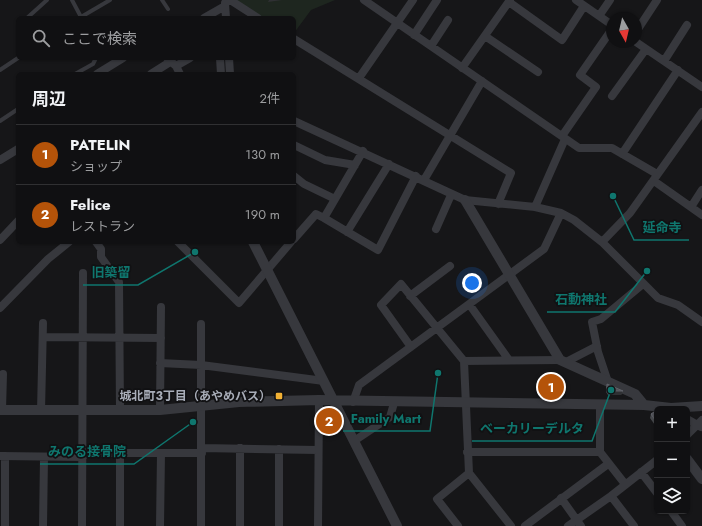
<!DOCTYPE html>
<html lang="ja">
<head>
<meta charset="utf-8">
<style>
  :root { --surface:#101012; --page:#1e1e20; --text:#f1f3f6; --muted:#9c9d9f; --line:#303032; --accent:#b45309 }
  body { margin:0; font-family:Jost,"Noto Sans JP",sans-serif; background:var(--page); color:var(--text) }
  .controls { position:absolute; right:12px; bottom:12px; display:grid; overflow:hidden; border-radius:6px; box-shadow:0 1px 3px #0004 }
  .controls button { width:36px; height:36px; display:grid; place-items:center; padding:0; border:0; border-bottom:1px solid var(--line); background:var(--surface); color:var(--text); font:20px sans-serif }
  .compass { position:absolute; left:606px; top:12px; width:36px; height:36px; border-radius:50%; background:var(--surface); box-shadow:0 1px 3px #0004; rotate:172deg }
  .you { position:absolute; left:472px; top:283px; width:14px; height:14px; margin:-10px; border:3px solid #fff; border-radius:50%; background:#1a73e8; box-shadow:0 0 0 6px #1a73e833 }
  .badge { display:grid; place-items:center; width:26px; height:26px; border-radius:50%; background:var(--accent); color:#fff; font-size:13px; font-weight:700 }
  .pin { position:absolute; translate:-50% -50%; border:2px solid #fff; box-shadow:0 1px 4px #0006 }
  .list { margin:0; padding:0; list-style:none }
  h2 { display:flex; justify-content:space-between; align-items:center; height:52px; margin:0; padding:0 16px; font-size:17px }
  h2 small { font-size:13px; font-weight:400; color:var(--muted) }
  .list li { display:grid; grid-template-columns:26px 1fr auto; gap:12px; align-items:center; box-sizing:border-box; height:60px; padding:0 16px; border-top:1px solid var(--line) }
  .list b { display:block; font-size:15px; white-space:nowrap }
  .list p { margin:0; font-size:13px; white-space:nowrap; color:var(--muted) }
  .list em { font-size:13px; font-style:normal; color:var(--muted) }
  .icon { flex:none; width:22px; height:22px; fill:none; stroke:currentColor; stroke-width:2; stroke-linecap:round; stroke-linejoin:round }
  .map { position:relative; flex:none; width:702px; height:526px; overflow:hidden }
  .search { position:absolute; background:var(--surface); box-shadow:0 1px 3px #0004; left:16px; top:16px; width:280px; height:44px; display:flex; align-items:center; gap:10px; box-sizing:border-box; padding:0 14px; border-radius:6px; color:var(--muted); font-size:15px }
  .panel { position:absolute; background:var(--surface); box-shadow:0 1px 3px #0004; left:16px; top:72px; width:280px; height:172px; border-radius:6px }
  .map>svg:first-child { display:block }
</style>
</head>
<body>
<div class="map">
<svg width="702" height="526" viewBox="0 0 702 526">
  <rect width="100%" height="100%" fill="#161618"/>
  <!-- green -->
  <path fill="#1e261f" d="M 235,0 L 335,0 L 311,10 L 294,33 L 294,18 L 262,18 Z"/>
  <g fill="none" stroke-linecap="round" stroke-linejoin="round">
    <!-- service -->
    <path stroke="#37383d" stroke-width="4" d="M 72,0 L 81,17 L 79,18
      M 162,0 L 168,9
      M 81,17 L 110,0
      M 27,18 L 47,0
      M 0,70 L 18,58
      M 75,74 L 93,64 L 96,58
      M 0,121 L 18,109"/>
    <!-- minor -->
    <path stroke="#37383d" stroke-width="8" d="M 230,0 L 258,18
      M 364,0 L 579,148 L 612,148 L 657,174
      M 576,0 L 612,25
      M 509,2 L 562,40 L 584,6
      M 225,3 L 226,18
      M 599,16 L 610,0
      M 204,18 L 225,6
      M 636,32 L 657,0
      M 414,35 L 437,0
      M 485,36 L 538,72
      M 294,39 L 511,173 L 498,204
      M 636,42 L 702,87
      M 431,46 L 448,20
      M 167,58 L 176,66 L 180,74
      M 220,58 L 221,74
      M 229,58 L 230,74
      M 664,61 L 687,25
      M 176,66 L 190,58
      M 462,68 L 510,0
      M 97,74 L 123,58
      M 151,74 L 170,62
      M 359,78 L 413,0
      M 612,96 L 646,49
      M 294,121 L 465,200 L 535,207 L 561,213 L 574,220 L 602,242 L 658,298 L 678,305 L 702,322
      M 562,136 L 596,87 L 580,75 L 612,29
      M 294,145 L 325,160 L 355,165
      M 622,154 L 678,70
      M 0,160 L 18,149
      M 294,176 L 304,184 L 335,199
      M 424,180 L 482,81
      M 654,181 L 702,215
      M 535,207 L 565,139
      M 691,207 L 702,190
      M 324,218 L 378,250 L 416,176
      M 436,229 L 451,195
      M 347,232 L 389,164
      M 294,239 L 316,214 L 324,218 L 363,151
      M 0,240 L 18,221
      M 96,242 L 101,249 L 101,257 L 119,282 L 120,411
      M 178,242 L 239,303 L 291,242
      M 602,242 L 630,213 L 702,112
      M 410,296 L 450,266
      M 469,304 L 509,360
      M 0,308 L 48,259 L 69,242
      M 201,324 L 201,526
      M 43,337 L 161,338
      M 411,347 L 381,305 L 401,284 L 464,361 L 469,473 L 437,499 L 458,526
      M 464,361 L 560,360
      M 566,362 L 597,346
      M 160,363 L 201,365 L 324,381
      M 608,382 L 598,352 L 592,322 L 601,319 L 643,284
      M 353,402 L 359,385 L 544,249 L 561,213
      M 600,405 L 600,452 L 625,484
      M 2,410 L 3,374
      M 160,410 L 161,307
      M 41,411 L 43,323
      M 687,419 L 701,427
      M 687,435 L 702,420
      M 354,441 L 390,417 L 394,403
      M 202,448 L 318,450
      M 467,452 L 600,452
      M 83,453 L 202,453
      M 120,453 L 120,526
      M 0,456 L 83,457
      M 641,472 L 657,493
      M 469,473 L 511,526
      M 611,496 L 634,526
      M 561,498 L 581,526
      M 671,511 L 682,526
      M 5,526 L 5,456
      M 43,526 L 44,457
      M 82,526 L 83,273
      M 160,526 L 161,453
      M 240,526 L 240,448
      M 279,526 L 279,449
      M 318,526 L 319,400
      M 525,526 L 608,464
      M 568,526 L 611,496 L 657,460"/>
    <!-- tertiary -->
    <path stroke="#37383d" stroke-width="10" d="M 465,200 L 560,360 L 635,394 L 644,405
      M 253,242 L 397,526
      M 0,410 L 160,410 L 239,402 L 319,400 L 644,405 L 671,408 L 702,406
      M 687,459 L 702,479"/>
  </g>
  <!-- wall -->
  <path fill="#47494d" d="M 607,384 L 623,391 L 621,395 L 608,395 L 606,392 L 606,388 Z
    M 657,410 L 657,428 L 650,418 L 651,414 Z"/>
  <!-- shaded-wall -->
  <path fill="#2f3033" d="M 269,0 L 282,0 L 268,2 Z
    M 610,391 L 623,391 L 621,395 L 608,395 Z"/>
  <!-- building -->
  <path fill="#525359" stroke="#5f6168" d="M 607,384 L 623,391 L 610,391 L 607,389 Z
    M 657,410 L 657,423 L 651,414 Z"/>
  <!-- markers -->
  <rect fill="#f2b134" stroke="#111113" stroke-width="1.5" x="275" y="392" width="8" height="8" rx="2"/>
  <g text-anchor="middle" stroke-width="3.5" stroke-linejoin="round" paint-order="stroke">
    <!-- poi labels -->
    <g font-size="12" font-weight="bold" fill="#a8adb8" stroke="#111113" text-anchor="end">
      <text x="271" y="400">城北町3丁目（あやめバス）</text>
    </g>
  </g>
  <!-- callouts -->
  <path fill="none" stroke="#0f766e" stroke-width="1.5" d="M613 196L634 240H689M195 252L138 285H83M647 271L615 312H547M438 373L430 431H343M611 390L592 441H472M193 422L134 464H40"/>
  <g fill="#0f766e" stroke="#111113" stroke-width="1.5">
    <circle cx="613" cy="196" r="4"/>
    <circle cx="195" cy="252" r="4"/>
    <circle cx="647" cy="271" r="4"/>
    <circle cx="438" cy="373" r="4"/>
    <circle cx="611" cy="390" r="4"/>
    <circle cx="193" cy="422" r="4"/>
  </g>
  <g font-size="13" text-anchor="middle" font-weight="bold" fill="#0f766e" stroke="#111113" stroke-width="3.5" stroke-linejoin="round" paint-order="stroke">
    <text x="662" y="232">延命寺</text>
    <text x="111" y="277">旧築留</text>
    <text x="581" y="304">石動神社</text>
    <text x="386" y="423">Family Mart</text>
    <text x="532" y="433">ベーカリーデルタ</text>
    <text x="87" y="456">みのる接骨院</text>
  </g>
</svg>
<div class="controls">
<button>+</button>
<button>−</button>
<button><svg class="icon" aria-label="layers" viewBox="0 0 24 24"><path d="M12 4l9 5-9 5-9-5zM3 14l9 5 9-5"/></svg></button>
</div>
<svg class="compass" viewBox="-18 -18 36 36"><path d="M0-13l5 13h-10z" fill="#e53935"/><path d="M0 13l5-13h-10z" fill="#9c9d9f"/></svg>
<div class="you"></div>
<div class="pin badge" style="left:551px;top:387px">1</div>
<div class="pin badge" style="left:329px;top:421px">2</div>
<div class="search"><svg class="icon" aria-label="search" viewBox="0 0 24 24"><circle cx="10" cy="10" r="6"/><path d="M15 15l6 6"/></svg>ここで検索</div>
<section class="panel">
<h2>周辺<small>2件</small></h2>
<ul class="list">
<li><span class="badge">1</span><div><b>PATELIN</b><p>ショップ</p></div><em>130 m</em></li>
<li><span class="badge">2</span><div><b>Felice</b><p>レストラン</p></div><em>190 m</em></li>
</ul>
</section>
</div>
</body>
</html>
